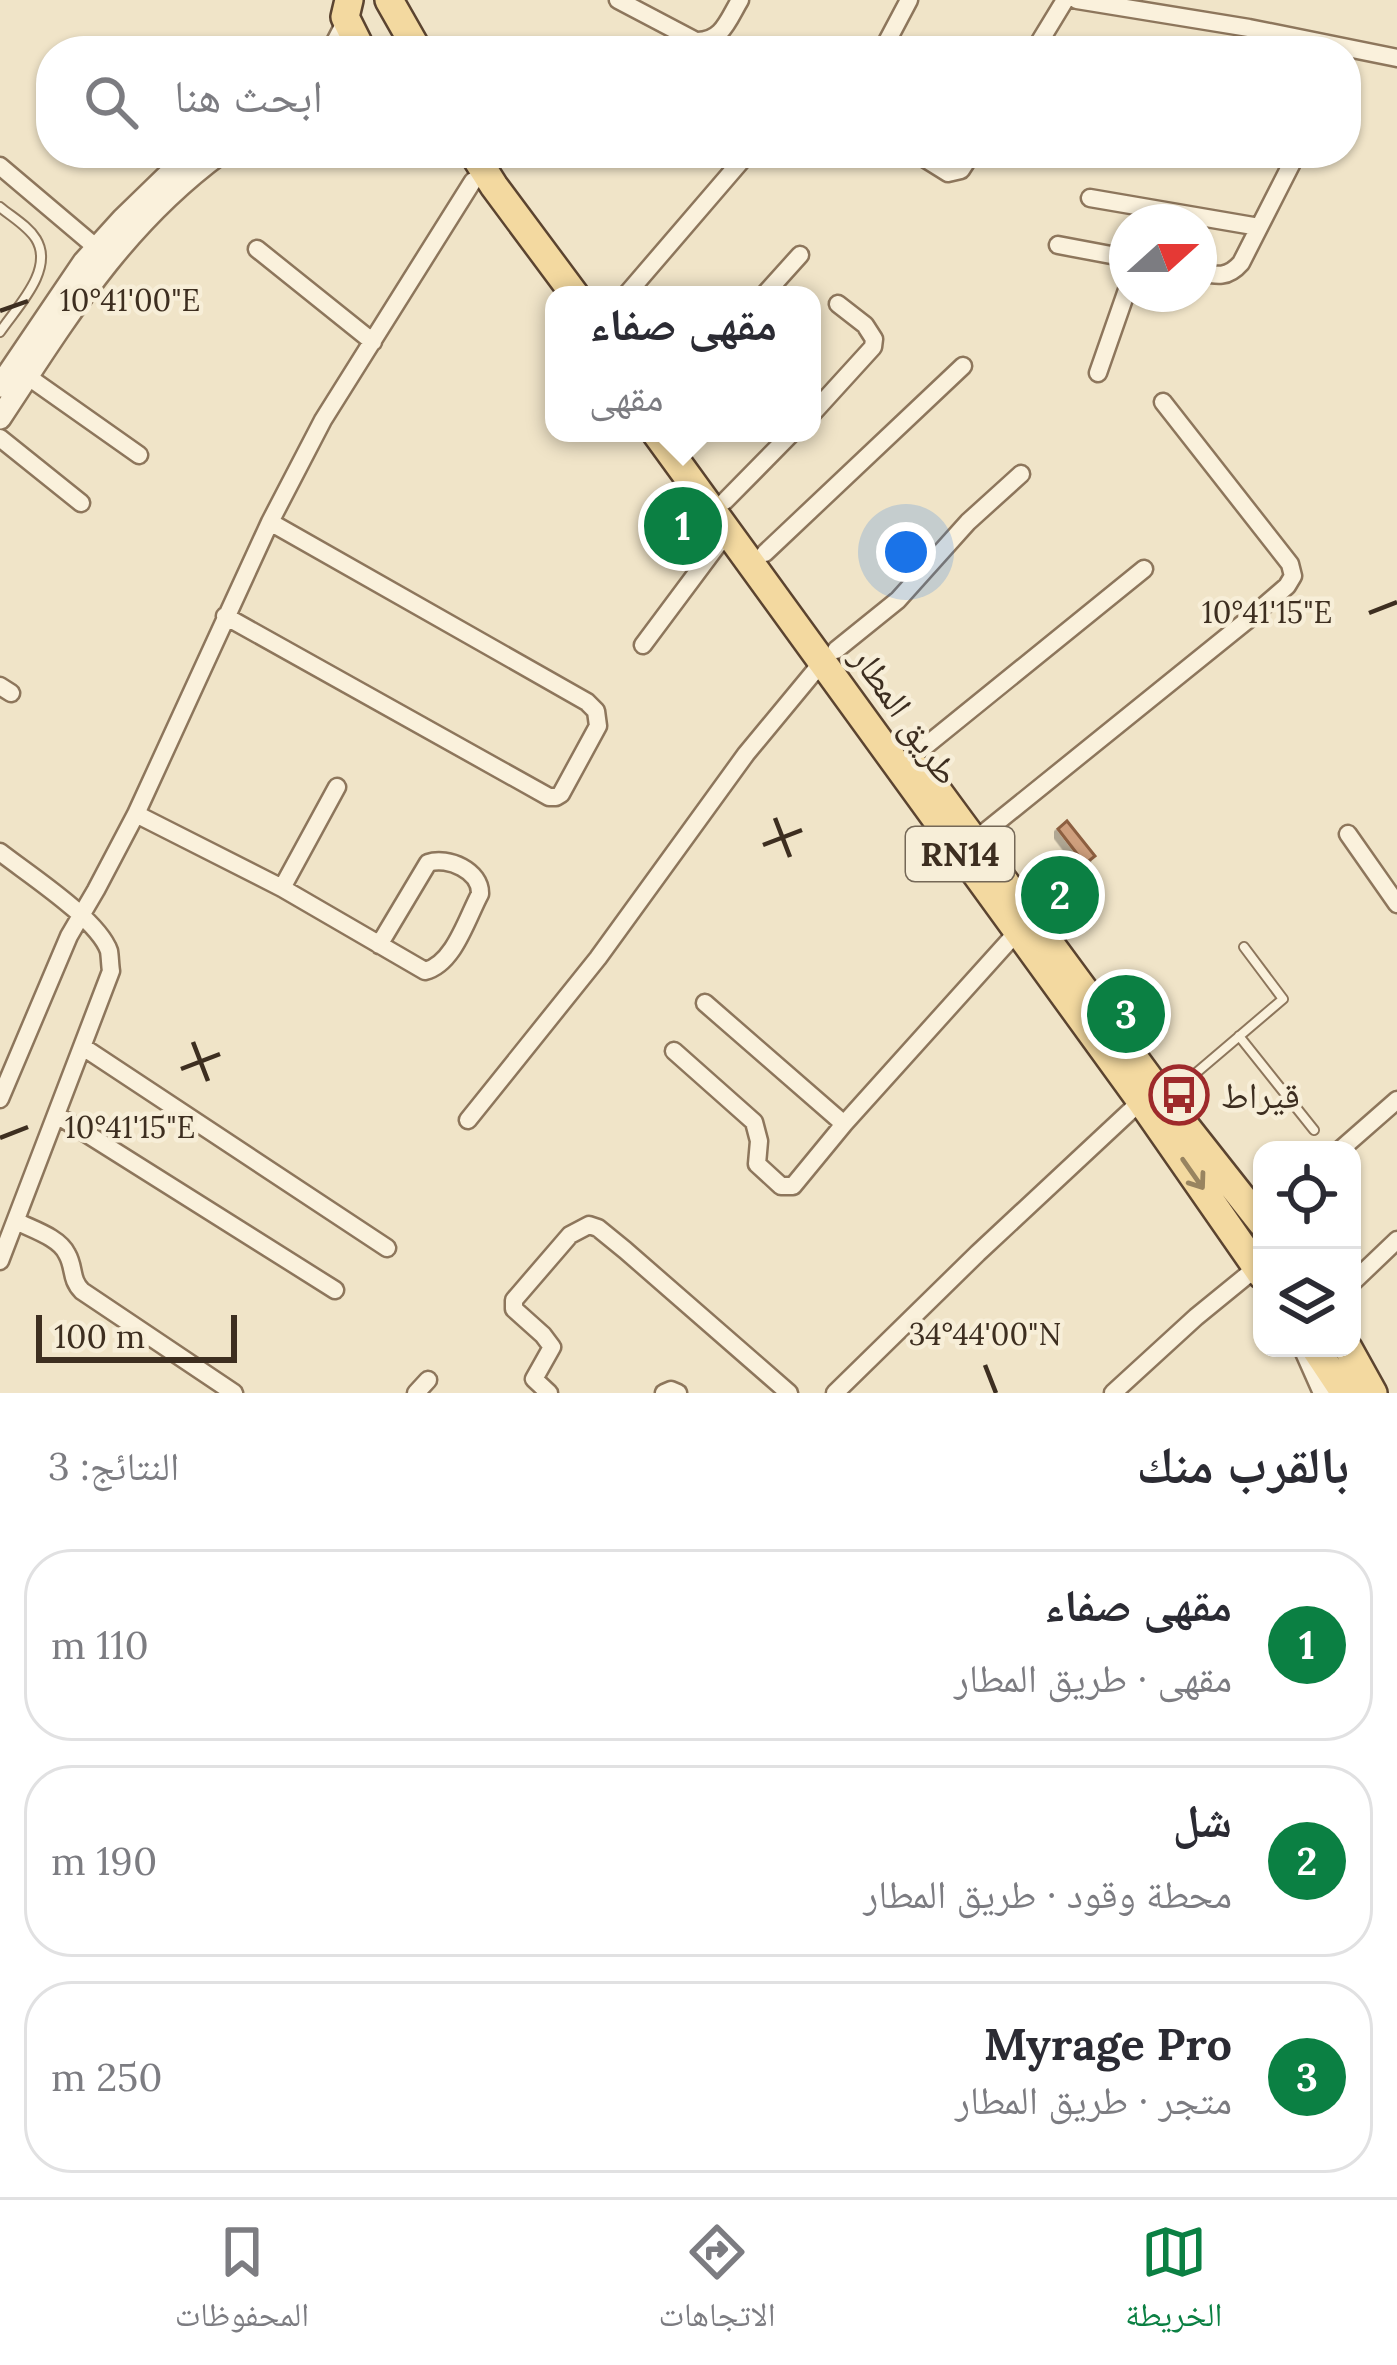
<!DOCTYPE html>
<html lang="ar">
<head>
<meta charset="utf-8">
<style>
  :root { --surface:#fff; --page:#f2f2f3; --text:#2b2b33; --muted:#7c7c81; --line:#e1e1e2; --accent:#0b8043 }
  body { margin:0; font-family:Lora,"Noto Naskh Arabic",serif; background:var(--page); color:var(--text); direction:rtl }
  .controls { position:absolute; right:36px; bottom:36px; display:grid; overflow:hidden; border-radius:24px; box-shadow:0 3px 9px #0004 }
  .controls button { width:108px; height:108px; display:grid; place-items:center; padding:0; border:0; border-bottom:3px solid var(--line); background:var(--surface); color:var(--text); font:60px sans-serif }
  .compass { position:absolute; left:1109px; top:204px; width:108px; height:108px; border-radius:50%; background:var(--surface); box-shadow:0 3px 9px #0004; rotate:69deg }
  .scale { position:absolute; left:36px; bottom:30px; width:201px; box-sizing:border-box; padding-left:12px; border:6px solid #3d2e20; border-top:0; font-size:33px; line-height:42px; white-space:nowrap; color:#3d2e20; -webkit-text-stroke:9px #f7eed8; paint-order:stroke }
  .you { position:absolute; left:906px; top:552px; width:42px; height:42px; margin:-30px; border:9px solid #fff; border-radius:50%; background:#1a73e8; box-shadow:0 0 0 18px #1a73e833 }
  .badge { display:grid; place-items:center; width:78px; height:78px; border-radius:50%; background:var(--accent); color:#fff; font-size:39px; font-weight:700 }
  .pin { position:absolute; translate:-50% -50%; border:6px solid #fff; box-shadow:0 3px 12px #0006 }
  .popup { position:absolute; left:545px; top:286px; width:276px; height:156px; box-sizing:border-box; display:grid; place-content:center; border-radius:24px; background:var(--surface); filter:drop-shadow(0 3px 9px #0005); font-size:39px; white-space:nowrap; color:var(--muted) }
  .popup b { font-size:45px; color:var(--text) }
  .popup::after { content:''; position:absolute; left:50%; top:100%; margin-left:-24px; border:24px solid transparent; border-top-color:var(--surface) }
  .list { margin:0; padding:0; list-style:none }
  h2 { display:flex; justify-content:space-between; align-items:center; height:156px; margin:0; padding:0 48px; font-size:51px }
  h2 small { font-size:39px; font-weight:400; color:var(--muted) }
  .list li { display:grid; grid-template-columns:78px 1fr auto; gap:36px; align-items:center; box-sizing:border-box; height:192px; margin:0 24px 24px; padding:0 24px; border:3px solid var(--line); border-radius:48px }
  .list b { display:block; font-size:45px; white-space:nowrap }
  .list p { margin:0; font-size:39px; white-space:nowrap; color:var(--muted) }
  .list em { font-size:39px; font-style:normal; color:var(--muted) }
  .icon { flex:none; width:66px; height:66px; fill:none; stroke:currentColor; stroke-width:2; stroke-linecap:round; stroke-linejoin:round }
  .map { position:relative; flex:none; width:1397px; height:1393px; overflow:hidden; direction:ltr }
  .search { position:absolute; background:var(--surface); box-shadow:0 3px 9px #0004; left:36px; right:36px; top:36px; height:132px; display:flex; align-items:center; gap:30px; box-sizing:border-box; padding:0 42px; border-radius:48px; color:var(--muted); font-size:45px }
  .sheet { height:804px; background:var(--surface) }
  nav { display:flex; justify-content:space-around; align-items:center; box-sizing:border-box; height:168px; border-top:3px solid var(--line); background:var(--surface); font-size:33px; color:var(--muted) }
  nav a { display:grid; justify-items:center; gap:6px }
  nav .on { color:var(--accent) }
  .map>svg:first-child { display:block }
</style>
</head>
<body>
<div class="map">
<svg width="1397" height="1393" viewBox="0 0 1397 1393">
  <defs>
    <filter id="shadow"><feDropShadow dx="-5.5" dy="5.5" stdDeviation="0" flood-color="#0004"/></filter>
  </defs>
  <rect width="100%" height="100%" fill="#f0e4c8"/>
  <!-- building -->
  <path fill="#cf9f7d" stroke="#8d5f41" stroke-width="3" filter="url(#shadow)" d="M 1067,821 L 1095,856 L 1085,864 L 1058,829 Z"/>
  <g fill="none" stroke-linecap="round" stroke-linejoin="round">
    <!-- service casing -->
    <g stroke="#8d765c" stroke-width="12">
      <path id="service" d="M 0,207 C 12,217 28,226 36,239 C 55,270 16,308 0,332
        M 1239,1036 L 1314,1130
        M 1169,1096 L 1283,999 L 1244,947"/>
    </g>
    <!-- minor casing -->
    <g stroke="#8d765c" stroke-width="21">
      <path id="minor" d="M 618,0 L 696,41 C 722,42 728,20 740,0
        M 1077,0 L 1249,28 L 1397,58
        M 882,51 L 909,0
        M 1034,51 L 1065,0
        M 916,153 L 948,173 L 961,170 L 972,153
        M 0,166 L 104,254
        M 1090,198 L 1259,227
        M 1058,245 L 1127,258
        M 257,249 L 373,342
        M 1199,272 C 1217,276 1228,278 1241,263 L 1297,153
        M 626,295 L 742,160
        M 764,295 L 800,255
        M 1098,373 L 1127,290
        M 27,376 L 139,455
        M 812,414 L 873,347 L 874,339 L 865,325 L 838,304
        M 0,438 L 81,503
        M 725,501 L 792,433
        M 765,553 L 963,366
        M 225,616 L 549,797 L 556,797 L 561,794 L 598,726 L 596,711 L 587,702 L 270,522
        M 643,645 L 728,531
        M 836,650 L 898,600 L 968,522 L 1021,474
        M 0,686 L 11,693
        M 912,757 L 1144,569
        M 136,814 L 282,888 L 425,971 C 454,964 467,918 480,894 C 481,871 448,856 428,863 L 379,945
        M 1348,834 L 1397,904
        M 975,840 L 1250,618 L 1287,586 L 1293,576 L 1290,564 L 1163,402
        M 0,852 C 28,874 98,919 109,951 C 110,957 110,965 111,971 L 0,1261
        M 282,888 L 337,787
        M 705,1003 L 844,1124
        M 83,1047 L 387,1248
        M 674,1051 L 754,1122 L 759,1141 L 757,1164 L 781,1186 L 793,1186 L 844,1124 L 1017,932
        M 0,1099 L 69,936 L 96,890 L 136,814 L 270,522 L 323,420 L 473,181
        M 57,1115 L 335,1290
        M 468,1120 L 598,958 L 746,754 L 823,661
        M 1340,1150 L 1397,1100
        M 16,1221 C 31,1229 59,1237 67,1254 C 75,1268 70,1279 82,1291 L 234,1393
        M 1352,1283 L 1397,1240
        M 1302,1348 L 1322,1393
        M 416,1393 L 428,1380
        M 549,1393 L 534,1379 L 552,1347 L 543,1335 L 514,1309 L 514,1300 L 570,1235 L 589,1225 L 598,1228 L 625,1250 L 789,1393
        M 664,1393 L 671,1390 L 678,1393
        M 835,1393 L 978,1253 L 1141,1101
        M 1113,1393 L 1196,1317 L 1256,1268"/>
    </g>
    <!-- tertiary casing -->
    <g stroke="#8d765c" stroke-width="26">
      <path id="tertiary" d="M 333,51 L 347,24
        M 0,386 L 84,262 L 123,219 L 191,153
        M 0,418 C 66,318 121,226 220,153"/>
    </g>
    <!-- primary casing -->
    <g stroke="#5b4430" stroke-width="32">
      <path id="primary" d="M 349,0 L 345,17 L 362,51
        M 389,0 L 418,51
        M 473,153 L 494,186 L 575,295
        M 656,433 L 1141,1101 L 1262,1275
        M 923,771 L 1165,1100 L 1262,1223
        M 1315,1348 L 1345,1393
        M 1348,1348 L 1373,1393"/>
    </g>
    <!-- service -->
    <use href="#service" stroke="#faf1dc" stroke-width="8"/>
    <!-- minor -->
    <use href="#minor" stroke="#faf1dc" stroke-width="16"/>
    <!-- tertiary -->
    <use href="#tertiary" stroke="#faf1dc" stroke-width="21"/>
    <!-- primary -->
    <use href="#primary" stroke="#f3d9a0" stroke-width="27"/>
  </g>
  <!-- one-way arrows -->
  <defs><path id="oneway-shaft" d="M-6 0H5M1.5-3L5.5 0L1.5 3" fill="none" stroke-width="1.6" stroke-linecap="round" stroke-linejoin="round" transform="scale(3)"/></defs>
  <use stroke="#988460" href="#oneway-shaft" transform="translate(1193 1174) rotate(55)"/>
  <!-- ticks -->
  <path fill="none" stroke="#3d2e20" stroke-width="4.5" d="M 0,311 L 28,301M 1369,613 L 1397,602M 775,818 L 790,857M 763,845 L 802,830M 193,1042 L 208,1081M 181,1069 L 220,1054M 0,1138 L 28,1127M 985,1365 L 996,1393"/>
  <!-- icons -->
  <defs>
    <g id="bus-ring" transform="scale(3)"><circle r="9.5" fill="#f7eed8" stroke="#9e2a2b" stroke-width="1.5"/><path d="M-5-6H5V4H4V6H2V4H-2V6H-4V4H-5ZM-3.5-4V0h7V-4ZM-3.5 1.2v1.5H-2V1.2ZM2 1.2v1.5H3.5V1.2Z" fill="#9e2a2b"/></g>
  </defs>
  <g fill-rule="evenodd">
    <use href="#bus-ring" x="1179" y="1095"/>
  </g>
  <g text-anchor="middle" stroke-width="9" stroke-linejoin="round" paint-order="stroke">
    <!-- shield labels -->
    <rect fill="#f7eed8" stroke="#756857" stroke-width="3" x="906" y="827" width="108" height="54" rx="9"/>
    <g font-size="33" font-weight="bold" fill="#3d2e20">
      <text x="960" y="866">RN14</text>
    </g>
    <!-- street labels -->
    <g font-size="36" fill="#3d2e20" stroke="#f7eed8">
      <text transform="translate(906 715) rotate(55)" y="13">طريق المطار</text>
    </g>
    <!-- poi labels -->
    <g font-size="36" fill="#3d2e20" stroke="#f7eed8" text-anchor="start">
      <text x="1221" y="1108">قيراط</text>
    </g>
  </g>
  <g font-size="30" text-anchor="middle" fill="#3d2e20" stroke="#f7eed8" stroke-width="9" stroke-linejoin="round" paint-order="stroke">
    <text x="130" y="311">10°41'00"E</text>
    <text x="1267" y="623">10°41'15"E</text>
    <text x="130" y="1138">10°41'15"E</text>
    <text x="985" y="1345">34°44'00"N</text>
  </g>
</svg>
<div class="controls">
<button><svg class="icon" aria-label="locate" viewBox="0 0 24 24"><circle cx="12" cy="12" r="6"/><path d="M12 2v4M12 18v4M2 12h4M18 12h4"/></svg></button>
<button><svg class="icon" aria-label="layers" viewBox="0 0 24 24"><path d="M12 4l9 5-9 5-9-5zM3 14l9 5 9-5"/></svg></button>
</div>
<svg class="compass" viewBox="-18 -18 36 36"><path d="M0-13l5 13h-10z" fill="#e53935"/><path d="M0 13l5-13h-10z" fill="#7c7c81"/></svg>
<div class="scale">100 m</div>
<div class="you"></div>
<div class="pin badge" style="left:683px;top:526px">1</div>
<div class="popup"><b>مقهى صفاء</b>مقهى</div>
<div class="pin badge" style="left:1060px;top:895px">2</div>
<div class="pin badge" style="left:1126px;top:1014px">3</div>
<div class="search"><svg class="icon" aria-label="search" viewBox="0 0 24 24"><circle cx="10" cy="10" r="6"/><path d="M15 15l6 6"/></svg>ابحث هنا</div>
</div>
<section class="sheet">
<h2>بالقرب منك<small>النتائج: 3</small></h2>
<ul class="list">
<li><span class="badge">1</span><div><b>مقهى صفاء</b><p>مقهى · طريق المطار</p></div><em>110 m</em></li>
<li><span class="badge">2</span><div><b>شل</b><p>محطة وقود · طريق المطار</p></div><em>190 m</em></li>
<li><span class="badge">3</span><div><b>Myrage Pro</b><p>متجر · طريق المطار</p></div><em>250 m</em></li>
</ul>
</section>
<nav>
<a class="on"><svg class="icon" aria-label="map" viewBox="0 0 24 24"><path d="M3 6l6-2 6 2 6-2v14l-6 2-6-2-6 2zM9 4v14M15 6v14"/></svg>الخريطة</a>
<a><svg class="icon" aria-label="directions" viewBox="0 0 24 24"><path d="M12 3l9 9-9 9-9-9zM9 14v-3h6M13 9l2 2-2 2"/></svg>الاتجاهات</a>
<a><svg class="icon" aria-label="saved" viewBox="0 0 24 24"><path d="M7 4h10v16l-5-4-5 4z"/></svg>المحفوظات</a>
</nav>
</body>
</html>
